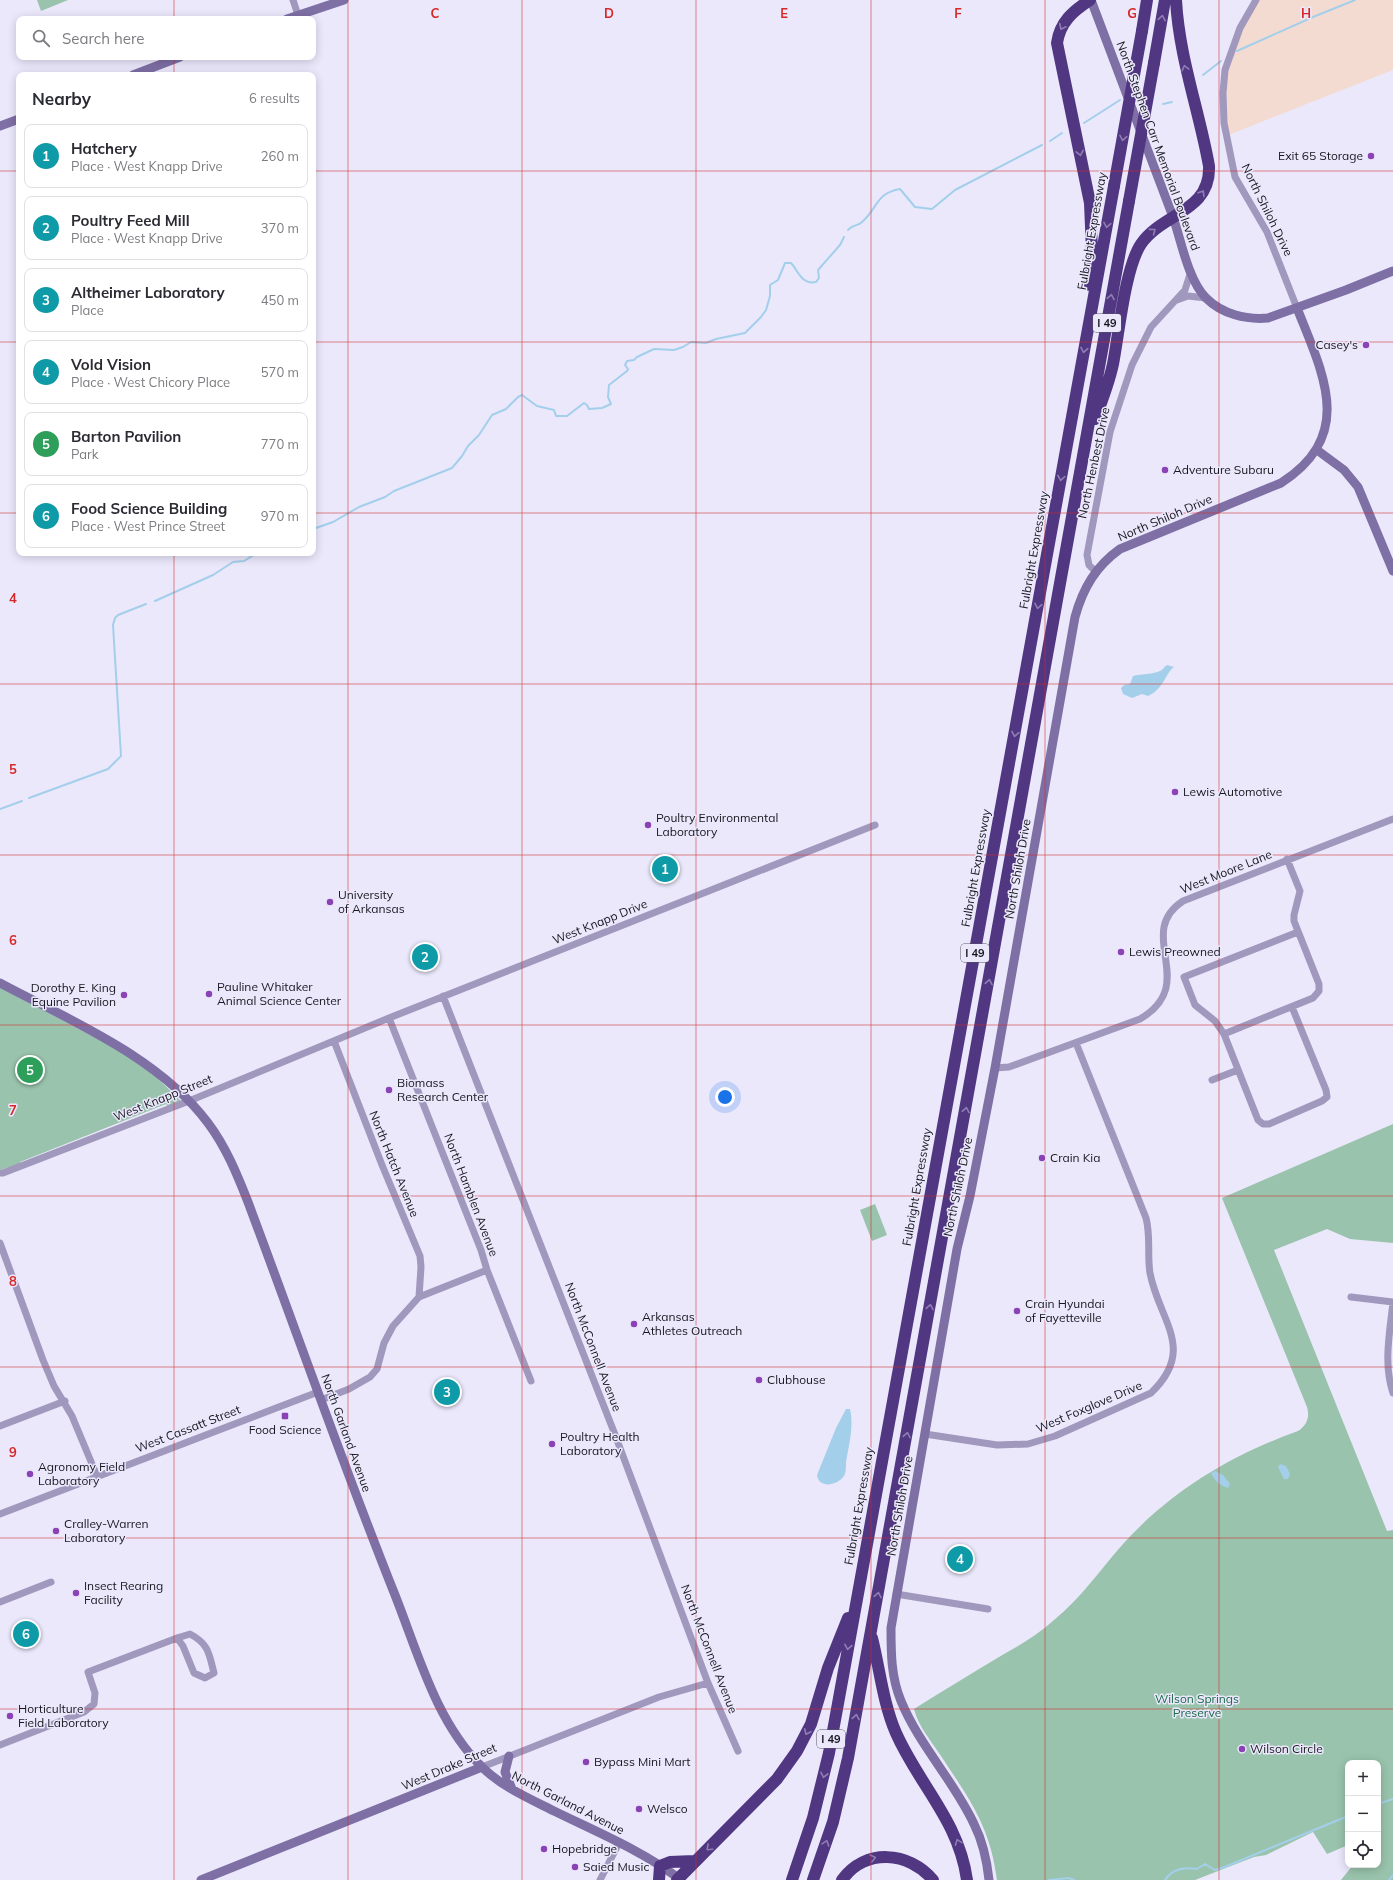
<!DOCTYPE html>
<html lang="en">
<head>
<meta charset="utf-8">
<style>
  :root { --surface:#fff; --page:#f7f7f7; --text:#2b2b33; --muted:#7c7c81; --line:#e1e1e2; --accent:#ea580c }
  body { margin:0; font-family:Mulish,sans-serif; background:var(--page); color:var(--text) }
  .controls { position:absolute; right:12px; bottom:12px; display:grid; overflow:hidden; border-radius:8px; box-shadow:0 2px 10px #0003 }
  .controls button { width:36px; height:36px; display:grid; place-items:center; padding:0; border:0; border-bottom:1px solid var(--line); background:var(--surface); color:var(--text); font:20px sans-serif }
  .you { position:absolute; left:725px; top:1097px; width:14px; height:14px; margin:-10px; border:3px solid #fff; border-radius:50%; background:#1a73e8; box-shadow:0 0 0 6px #1a73e833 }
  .badge { display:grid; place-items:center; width:26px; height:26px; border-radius:50%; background:var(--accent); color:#fff; font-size:13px; font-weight:700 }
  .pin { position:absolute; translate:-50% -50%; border:2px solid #fff; box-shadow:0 1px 4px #0006 }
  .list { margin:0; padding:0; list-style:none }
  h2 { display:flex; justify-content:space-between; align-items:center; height:52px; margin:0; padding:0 16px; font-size:17px }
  h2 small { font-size:13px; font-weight:400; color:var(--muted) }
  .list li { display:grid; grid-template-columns:26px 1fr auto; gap:12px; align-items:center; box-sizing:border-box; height:64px; margin:0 8px 8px; padding:0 8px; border:1px solid var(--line); border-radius:8px }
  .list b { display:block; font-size:15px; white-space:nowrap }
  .list p { margin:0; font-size:13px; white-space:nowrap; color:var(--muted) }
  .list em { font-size:13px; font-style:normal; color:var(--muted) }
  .icon { flex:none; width:22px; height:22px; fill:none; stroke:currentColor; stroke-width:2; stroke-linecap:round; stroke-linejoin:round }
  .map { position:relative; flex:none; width:1393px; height:1880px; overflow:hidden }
  .search { position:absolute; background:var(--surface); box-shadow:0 2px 10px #0003; left:16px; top:16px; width:300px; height:44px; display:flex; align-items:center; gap:10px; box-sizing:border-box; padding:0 14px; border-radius:8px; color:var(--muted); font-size:15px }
  .panel { position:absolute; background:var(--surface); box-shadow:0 2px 10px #0003; left:16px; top:72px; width:300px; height:484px; border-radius:8px }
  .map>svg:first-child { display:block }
</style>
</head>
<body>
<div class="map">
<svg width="1393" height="1880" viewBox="0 0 1393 1880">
  <rect width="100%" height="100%" fill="#ebe8fc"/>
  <!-- industrial -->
  <path fill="#f4dbd2" d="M 1256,0 L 1393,0 L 1393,70 L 1226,136 L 1225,70 Z"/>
  <!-- green -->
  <path fill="#99c3ac" d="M 37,0 L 68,0 L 41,11 Z
    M 0,987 L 122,1052 L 149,1070 L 181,1101 L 168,1107 L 166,1104 L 20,1162 L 21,1164 L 0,1170 Z
    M 1393,1124 L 1393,1243 L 1350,1239 L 1327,1229 L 1274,1250 L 1387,1531 L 1393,1530 L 1393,1880 L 1341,1880 L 1353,1865 L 1378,1865 L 1378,1763 L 1348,1763 L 1348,1845 L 1327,1854 L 1313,1832 L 1266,1855 L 1254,1857 L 1195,1880 L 997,1880 C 990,1826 970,1800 941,1756 C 932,1742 918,1726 914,1709 C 942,1691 971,1674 999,1657 C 1018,1646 1038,1635 1054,1620 C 1081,1598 1100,1570 1123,1544 C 1171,1491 1231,1455 1298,1431 C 1307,1425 1310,1417 1307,1407 L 1222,1198 Z
    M 875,1204 L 887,1235 L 872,1241 L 860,1210 Z"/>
  <!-- water -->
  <path fill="#a3cfeb" d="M 1167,665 L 1174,667 C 1166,672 1164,689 1148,696 L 1142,694 L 1132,698 L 1123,694 L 1121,688 L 1124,685 L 1130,684 L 1133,676 C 1141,674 1158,674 1163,669 C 1164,668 1165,666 1167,665 Z
    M 846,1409 L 850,1409 C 854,1426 849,1445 846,1462 C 846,1466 846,1470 845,1474 C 840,1485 819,1490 817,1475 L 836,1428 Z
    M 1280,1464 L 1286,1466 L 1290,1474 L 1288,1479 L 1284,1479 L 1278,1467 Z
    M 1215,1471 L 1223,1475 L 1230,1484 L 1228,1488 C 1220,1486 1214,1480 1211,1473 Z"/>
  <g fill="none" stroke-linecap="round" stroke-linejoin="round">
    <!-- stream -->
    <path stroke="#a3cfeb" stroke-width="2" d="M 1237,51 L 1313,17 L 1355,0
      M 1203,75 L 1221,61
      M 1163,104 L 1172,102
      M 1084,123 L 1120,100
      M 1050,141 L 1062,133
      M 848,230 C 852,225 858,226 862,222 C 878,208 876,193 900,189 L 915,207 L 932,209 L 955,190 L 1042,145
      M 313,529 L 333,522 L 359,507 L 385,497 L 394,491 L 452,468 L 462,456 L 468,446 L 479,435 L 492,415 L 506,409 L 518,397 L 522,395 L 537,406 L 554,410 L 556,416 L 567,416 L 584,403 L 587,405 L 589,409 L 602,408 L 611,404 L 608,397 L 609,385 L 627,371 L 628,369 L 625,365 L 627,361 L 634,360 L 637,357 L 654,349 L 674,350 L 683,347 L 691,342 L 706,343 L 716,339 L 745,333 L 761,317 L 766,310 L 770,296 L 770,285 L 778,280 L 785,263 L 791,263 C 798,270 801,285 816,282 L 819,278 L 818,270 L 840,245 L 844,237
      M 155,601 L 213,575 L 233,562 L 244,561 L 257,553
      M 29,798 L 108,769 L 121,756 L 113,625 L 115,618 L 118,615 L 146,604
      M 0,809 L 22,801
      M 1378,1804 L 1393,1799
      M 1049,1880 L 1069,1878 L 1074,1880
      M 1165,1880 C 1172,1869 1185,1867 1197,1869 L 1205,1864 L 1215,1870 L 1222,1868 L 1348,1816
      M 1389,1880 L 1393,1875"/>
    <!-- street -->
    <path stroke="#a198bd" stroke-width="7" d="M 293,0 L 298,15
      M 1256,0 L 1240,28 L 1225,70 L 1223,93 L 1224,123 L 1235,177 L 1267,232 L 1297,308
      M 1177,300 L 1188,296 L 1206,298
      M 1096,572 L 1089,565 L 1087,555 L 1110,432 L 1132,365 L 1151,327 L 1185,290 L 1191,271
      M 443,996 L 614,1432 L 708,1683 L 738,1751
      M 1292,1007 L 1326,1090 L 1327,1097 L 1322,1101 L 1269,1124 L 1263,1124 L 1258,1120 L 1224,1034 L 1215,1021 L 1195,1005 L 1184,977 L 1298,932
      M 389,1018 L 481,1250 L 487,1270 L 531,1381
      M 1224,1034 L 1313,998 L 1319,991 L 1319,984 L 1294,921 L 1294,915 L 1300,891 L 1287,859
      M 334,1041 L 382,1165 L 420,1256 L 421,1267 L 419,1297
      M 995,1068 L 1009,1067 L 1140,1019 C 1201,983 1133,934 1183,901 L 1393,819
      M 1212,1080 L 1238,1070
      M 0,1173 L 3,1173 L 189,1101 L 389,1018 L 875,825
      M 0,1243 L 43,1360 L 54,1386 L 72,1416 L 97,1476
      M 1351,1297 L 1393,1302 C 1390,1331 1383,1364 1393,1393
      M 321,1400 L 349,1389 L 370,1377 L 377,1369 L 384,1343 L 393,1326 L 419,1297 L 487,1270
      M 0,1426 L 65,1401
      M 925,1434 L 997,1445 L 1028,1444 L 1055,1436 L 1151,1393 C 1197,1349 1159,1321 1150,1273 C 1147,1255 1151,1237 1146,1218 L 1076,1043
      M 0,1514 L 318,1392
      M 896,1594 L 988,1609
      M 0,1602 L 51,1582
      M 0,1745 L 84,1712 L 94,1704 L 95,1693 L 88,1672 L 177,1638 L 190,1634 C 209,1644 209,1654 214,1673 L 205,1678 L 194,1673 L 183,1646 L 177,1638
      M 482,1767 L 659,1697 L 708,1683
      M 600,1880 L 619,1843"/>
    <!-- secondary -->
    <path stroke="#7e6fa5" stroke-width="9" d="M 1091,0 C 1118,72 1145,144 1173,217 C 1181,240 1188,280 1206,298 C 1222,314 1246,320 1268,318 L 1346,290 L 1393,271
      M 287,19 L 344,0
      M 133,75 L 180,57
      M 0,126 L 19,119
      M 1317,450 L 1344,470 L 1358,487 L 1393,571
      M 0,983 C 71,1021 159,1057 208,1123 C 226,1147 237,1174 248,1202 C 297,1333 343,1465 395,1595 C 418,1653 436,1722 482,1767 C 502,1787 530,1799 554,1811 C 597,1832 643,1851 681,1880
      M 509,1756 L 505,1772 L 512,1789
      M 201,1880 L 482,1767
      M 989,1880 C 987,1861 983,1842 974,1824 C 954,1781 919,1745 901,1701 C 891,1677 891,1653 891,1628 L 957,1249 L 970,1196 L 995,1068 L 1075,617 C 1083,588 1096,566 1120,549 L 1281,483 C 1356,435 1323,374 1297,308"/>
    <!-- highway -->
    <path stroke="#513782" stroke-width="12" d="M 1142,31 L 1147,0
      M 1154,63 L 1165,0
      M 1090,285 L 1092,251 L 1090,203 L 1057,43 C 1060,22 1073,11 1090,0
      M 1095,419 C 1102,401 1109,383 1113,364 C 1119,333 1125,268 1141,244 C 1162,213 1211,212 1209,166 C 1199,110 1179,57 1176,0
      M 872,1638 C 880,1670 883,1703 896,1733 C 919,1785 959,1821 967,1880
      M 659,1880 L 660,1866 L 670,1862 L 694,1861
      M 677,1880 L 777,1779 L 797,1751 L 811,1724 L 828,1668 L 848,1618
      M 792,1880 L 813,1818 L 829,1753 L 1114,186
      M 813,1880 L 833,1822 L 848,1758 L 1129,201
      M 842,1880 C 865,1848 909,1851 933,1880"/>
    <!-- highway-bridge -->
    <path stroke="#513782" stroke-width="12" d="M 1114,186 L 1142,31
      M 1129,201 L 1154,63"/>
  </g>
  <!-- one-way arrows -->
  <defs><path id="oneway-chevron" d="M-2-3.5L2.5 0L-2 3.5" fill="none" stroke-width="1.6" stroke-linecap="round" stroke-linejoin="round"/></defs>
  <g stroke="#8f7eb3">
    <use href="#oneway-chevron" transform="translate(1162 18) rotate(-80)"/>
    <use href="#oneway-chevron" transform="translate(1062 27) rotate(117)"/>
    <use href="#oneway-chevron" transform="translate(1185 68) rotate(-104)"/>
    <use href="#oneway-chevron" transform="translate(1123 138) rotate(100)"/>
    <use href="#oneway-chevron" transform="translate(1080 153) rotate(78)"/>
    <use href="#oneway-chevron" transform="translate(1202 193) rotate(-58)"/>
    <use href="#oneway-chevron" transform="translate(1107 225) rotate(100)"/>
    <use href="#oneway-chevron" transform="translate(1153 231) rotate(-37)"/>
    <use href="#oneway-chevron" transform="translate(1111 297) rotate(-80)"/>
    <use href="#oneway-chevron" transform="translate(1084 350) rotate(101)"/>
    <use href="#oneway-chevron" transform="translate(1061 478) rotate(100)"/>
    <use href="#oneway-chevron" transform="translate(1038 606) rotate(100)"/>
    <use href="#oneway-chevron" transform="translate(1015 734) rotate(100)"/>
    <use href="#oneway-chevron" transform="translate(989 982) rotate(-80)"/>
    <use href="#oneway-chevron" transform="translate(966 1110) rotate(-80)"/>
    <use href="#oneway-chevron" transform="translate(930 1307) rotate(-80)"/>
    <use href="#oneway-chevron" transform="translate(907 1435) rotate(-80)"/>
    <use href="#oneway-chevron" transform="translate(878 1595) rotate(-80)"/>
    <use href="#oneway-chevron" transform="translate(848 1647) rotate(100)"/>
    <use href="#oneway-chevron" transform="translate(856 1717) rotate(-80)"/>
    <use href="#oneway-chevron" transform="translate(807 1732) rotate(115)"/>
    <use href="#oneway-chevron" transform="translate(824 1775) rotate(102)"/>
    <use href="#oneway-chevron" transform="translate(958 1842) rotate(-111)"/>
    <use href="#oneway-chevron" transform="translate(826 1843) rotate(-72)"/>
    <use href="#oneway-chevron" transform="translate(709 1848) rotate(137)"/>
    <use href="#oneway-chevron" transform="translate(873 1858) rotate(-14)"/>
  </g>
  <!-- grid -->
  <path fill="none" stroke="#d62828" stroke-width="1" stroke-opacity="0.55" d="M 174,0 L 174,19M 348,0 L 348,1880M 522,0 L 522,1880M 696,0 L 696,1880M 871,0 L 871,1880M 1045,0 L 1045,1880M 1219,0 L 1219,1880M 174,57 L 174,75M 0,171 L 19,171M 313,171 L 1393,171M 0,342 L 19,342M 313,342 L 1393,342M 0,513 L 19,513M 313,513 L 1393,513M 174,553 L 174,1880M 0,684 L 1393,684M 0,855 L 1393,855M 0,1025 L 1393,1025M 0,1196 L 1393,1196M 0,1367 L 1393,1367M 0,1538 L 1393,1538M 0,1709 L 1393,1709"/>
  <!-- markers -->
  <g fill="#8a42b5" stroke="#ebe8fc" stroke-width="1.5">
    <circle cx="1371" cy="156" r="4"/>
    <circle cx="1366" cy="345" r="4"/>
    <circle cx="1165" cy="470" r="4"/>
    <circle cx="1175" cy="792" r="4"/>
    <circle cx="648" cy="825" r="4"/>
    <circle cx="330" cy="902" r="4"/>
    <circle cx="1121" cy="952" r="4"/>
    <circle cx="209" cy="994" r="4"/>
    <circle cx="124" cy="995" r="4"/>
    <circle cx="389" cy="1090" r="4"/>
    <circle cx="1042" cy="1158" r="4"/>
    <circle cx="1017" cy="1311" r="4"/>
    <circle cx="634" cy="1324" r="4"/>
    <circle cx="759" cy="1380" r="4"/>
    <rect x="281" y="1412" width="8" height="8" rx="2"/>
    <circle cx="552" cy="1444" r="4"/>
    <circle cx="30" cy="1474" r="4"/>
    <circle cx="56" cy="1531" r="4"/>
    <circle cx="76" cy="1593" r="4"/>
    <circle cx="10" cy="1716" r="4"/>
    <circle cx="1242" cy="1749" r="4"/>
    <circle cx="586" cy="1762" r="4"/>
    <circle cx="639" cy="1809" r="4"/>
    <circle cx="544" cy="1849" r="4"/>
    <circle cx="575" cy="1867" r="4"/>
  </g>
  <g text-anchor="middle" stroke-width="3" stroke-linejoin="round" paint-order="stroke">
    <!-- shield labels -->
    <g fill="#ebe8fc" stroke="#575561" stroke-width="1">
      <rect x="1093" y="314" width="28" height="18" rx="3"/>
      <rect x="961" y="944" width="28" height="18" rx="3"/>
      <rect x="817" y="1730" width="28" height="18" rx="3"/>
    </g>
    <g font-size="11" font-weight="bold" fill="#18161f">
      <text x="1107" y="327">I 49</text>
      <text x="975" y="957">I 49</text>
      <text x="831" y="1743">I 49</text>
    </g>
    <!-- street labels -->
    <g font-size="12" fill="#18161f" stroke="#ebe8fc">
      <text transform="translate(1158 146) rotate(70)" y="4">North Stephen Carr Memorial Boulevard</text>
      <text transform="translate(1267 210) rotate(64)" y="4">North Shiloh Drive</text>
      <text transform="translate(1092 231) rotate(-80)" y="4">Fulbright Expressway</text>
      <text transform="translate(1094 463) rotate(-78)" y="4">North Henbest Drive</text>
      <text transform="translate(1165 518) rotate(-23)" y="4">North Shiloh Drive</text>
      <text transform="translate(1034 550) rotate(-80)" y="4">Fulbright Expressway</text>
      <text transform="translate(976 868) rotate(-80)" y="4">Fulbright Expressway</text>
      <text transform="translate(1018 869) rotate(-80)" y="4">North Shiloh Drive</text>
      <text transform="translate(1226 872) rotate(-22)" y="4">West Moore Lane</text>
      <text transform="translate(600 922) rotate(-22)" y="4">West Knapp Drive</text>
      <text transform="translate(163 1098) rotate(-22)" y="4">West Knapp Street</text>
      <text transform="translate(394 1164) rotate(68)" y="4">North Hatch Avenue</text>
      <text transform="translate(917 1187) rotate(-80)" y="4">Fulbright Expressway</text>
      <text transform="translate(958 1187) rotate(-78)" y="4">North Shiloh Drive</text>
      <text transform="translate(471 1195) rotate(69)" y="4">North Hamblen Avenue</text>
      <text transform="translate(593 1347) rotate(69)" y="4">North McConnell Avenue</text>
      <text transform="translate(1089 1407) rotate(-23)" y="4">West Foxglove Drive</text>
      <text transform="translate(188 1429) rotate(-21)" y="4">West Cassatt Street</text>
      <text transform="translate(346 1433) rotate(70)" y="4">North Garland Avenue</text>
      <text transform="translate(859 1506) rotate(-80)" y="4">Fulbright Expressway</text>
      <text transform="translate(900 1506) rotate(-80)" y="4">North Shiloh Drive</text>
      <text transform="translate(709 1649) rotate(69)" y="4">North McConnell Avenue</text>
      <text transform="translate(449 1767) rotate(-23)" y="4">West Drake Street</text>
      <text transform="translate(568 1803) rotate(27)" y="4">North Garland Avenue</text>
    </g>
    <!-- poi labels -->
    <g font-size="12" fill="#18161f" stroke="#ebe8fc" text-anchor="start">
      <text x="1363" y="160" text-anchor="end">Exit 65 Storage</text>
      <text x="1358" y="349" text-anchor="end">Casey's</text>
      <text x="1173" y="474">Adventure Subaru</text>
      <text x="1183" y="796">Lewis Automotive</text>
      <text x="656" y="822">Poultry Environmental<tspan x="656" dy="14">Laboratory</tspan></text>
      <text x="338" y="899">University<tspan x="338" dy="14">of Arkansas</tspan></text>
      <text x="1129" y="956">Lewis Preowned</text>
      <text x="217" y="991">Pauline Whitaker<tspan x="217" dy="14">Animal Science Center</tspan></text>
      <text x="116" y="992" text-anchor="end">Dorothy E. King<tspan x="116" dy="14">Equine Pavilion</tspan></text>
      <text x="397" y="1087">Biomass<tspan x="397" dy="14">Research Center</tspan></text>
      <text x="1050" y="1162">Crain Kia</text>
      <text x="1025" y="1308">Crain Hyundai<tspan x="1025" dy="14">of Fayetteville</tspan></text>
      <text x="642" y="1321">Arkansas<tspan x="642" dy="14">Athletes Outreach</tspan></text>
      <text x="767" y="1384">Clubhouse</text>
      <text x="285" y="1434" text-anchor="middle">Food Science</text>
      <text x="560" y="1441">Poultry Health<tspan x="560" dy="14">Laboratory</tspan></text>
      <text x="38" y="1471">Agronomy Field<tspan x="38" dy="14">Laboratory</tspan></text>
      <text x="64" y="1528">Cralley-Warren<tspan x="64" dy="14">Laboratory</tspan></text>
      <text x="84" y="1590">Insect Rearing<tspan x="84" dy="14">Facility</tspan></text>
      <text x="18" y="1713">Horticulture<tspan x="18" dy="14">Field Laboratory</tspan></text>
      <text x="1250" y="1753">Wilson Circle</text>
      <text x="594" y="1766">Bypass Mini Mart</text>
      <text x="647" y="1813">Welsco</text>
      <text x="552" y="1853">Hopebridge</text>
      <text x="583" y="1871">Saied Music</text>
    </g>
    <!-- park labels -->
    <g font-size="12" fill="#1a6747" stroke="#ebe8fc">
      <text x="1197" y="1703">Wilson Springs<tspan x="1197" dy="14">Preserve</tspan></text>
    </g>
  </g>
  <g font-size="13" text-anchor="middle" font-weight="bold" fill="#d62828" stroke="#ebe8fc" stroke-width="3" stroke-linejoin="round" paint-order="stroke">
    <text x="435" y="18">C</text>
    <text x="609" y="18">D</text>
    <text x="784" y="18">E</text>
    <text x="958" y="18">F</text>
    <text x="1132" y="18">G</text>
    <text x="1306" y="18">H</text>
    <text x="13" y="603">4</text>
    <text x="13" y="774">5</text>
    <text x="13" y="945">6</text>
    <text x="13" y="1115">7</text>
    <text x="13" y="1286">8</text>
    <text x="13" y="1457">9</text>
  </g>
</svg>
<div class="controls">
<button>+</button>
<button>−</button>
<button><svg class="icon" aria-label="locate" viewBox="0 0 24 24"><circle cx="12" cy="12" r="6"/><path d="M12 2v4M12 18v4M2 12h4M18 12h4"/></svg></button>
</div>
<div class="you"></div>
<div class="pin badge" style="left:665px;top:869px;background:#0f9aa8">1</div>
<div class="pin badge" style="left:425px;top:957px;background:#0f9aa8">2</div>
<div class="pin badge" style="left:447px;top:1392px;background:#0f9aa8">3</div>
<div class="pin badge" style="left:960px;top:1559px;background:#0f9aa8">4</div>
<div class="pin badge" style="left:30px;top:1070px;background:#2e9e5b">5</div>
<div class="pin badge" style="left:26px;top:1634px;background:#0f9aa8">6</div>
<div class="search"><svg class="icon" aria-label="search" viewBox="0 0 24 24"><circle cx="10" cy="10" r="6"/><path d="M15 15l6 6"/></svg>Search here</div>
<section class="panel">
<h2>Nearby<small>6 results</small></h2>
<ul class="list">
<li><span class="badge" style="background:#0f9aa8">1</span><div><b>Hatchery</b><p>Place · West Knapp Drive</p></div><em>260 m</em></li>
<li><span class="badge" style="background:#0f9aa8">2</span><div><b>Poultry Feed Mill</b><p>Place · West Knapp Drive</p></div><em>370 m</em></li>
<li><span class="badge" style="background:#0f9aa8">3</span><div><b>Altheimer Laboratory</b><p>Place</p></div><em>450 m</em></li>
<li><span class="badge" style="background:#0f9aa8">4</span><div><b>Vold Vision</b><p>Place · West Chicory Place</p></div><em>570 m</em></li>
<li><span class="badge" style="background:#2e9e5b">5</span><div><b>Barton Pavilion</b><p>Park</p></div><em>770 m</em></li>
<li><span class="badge" style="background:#0f9aa8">6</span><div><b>Food Science Building</b><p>Place · West Prince Street</p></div><em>970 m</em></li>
</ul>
</section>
</div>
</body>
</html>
